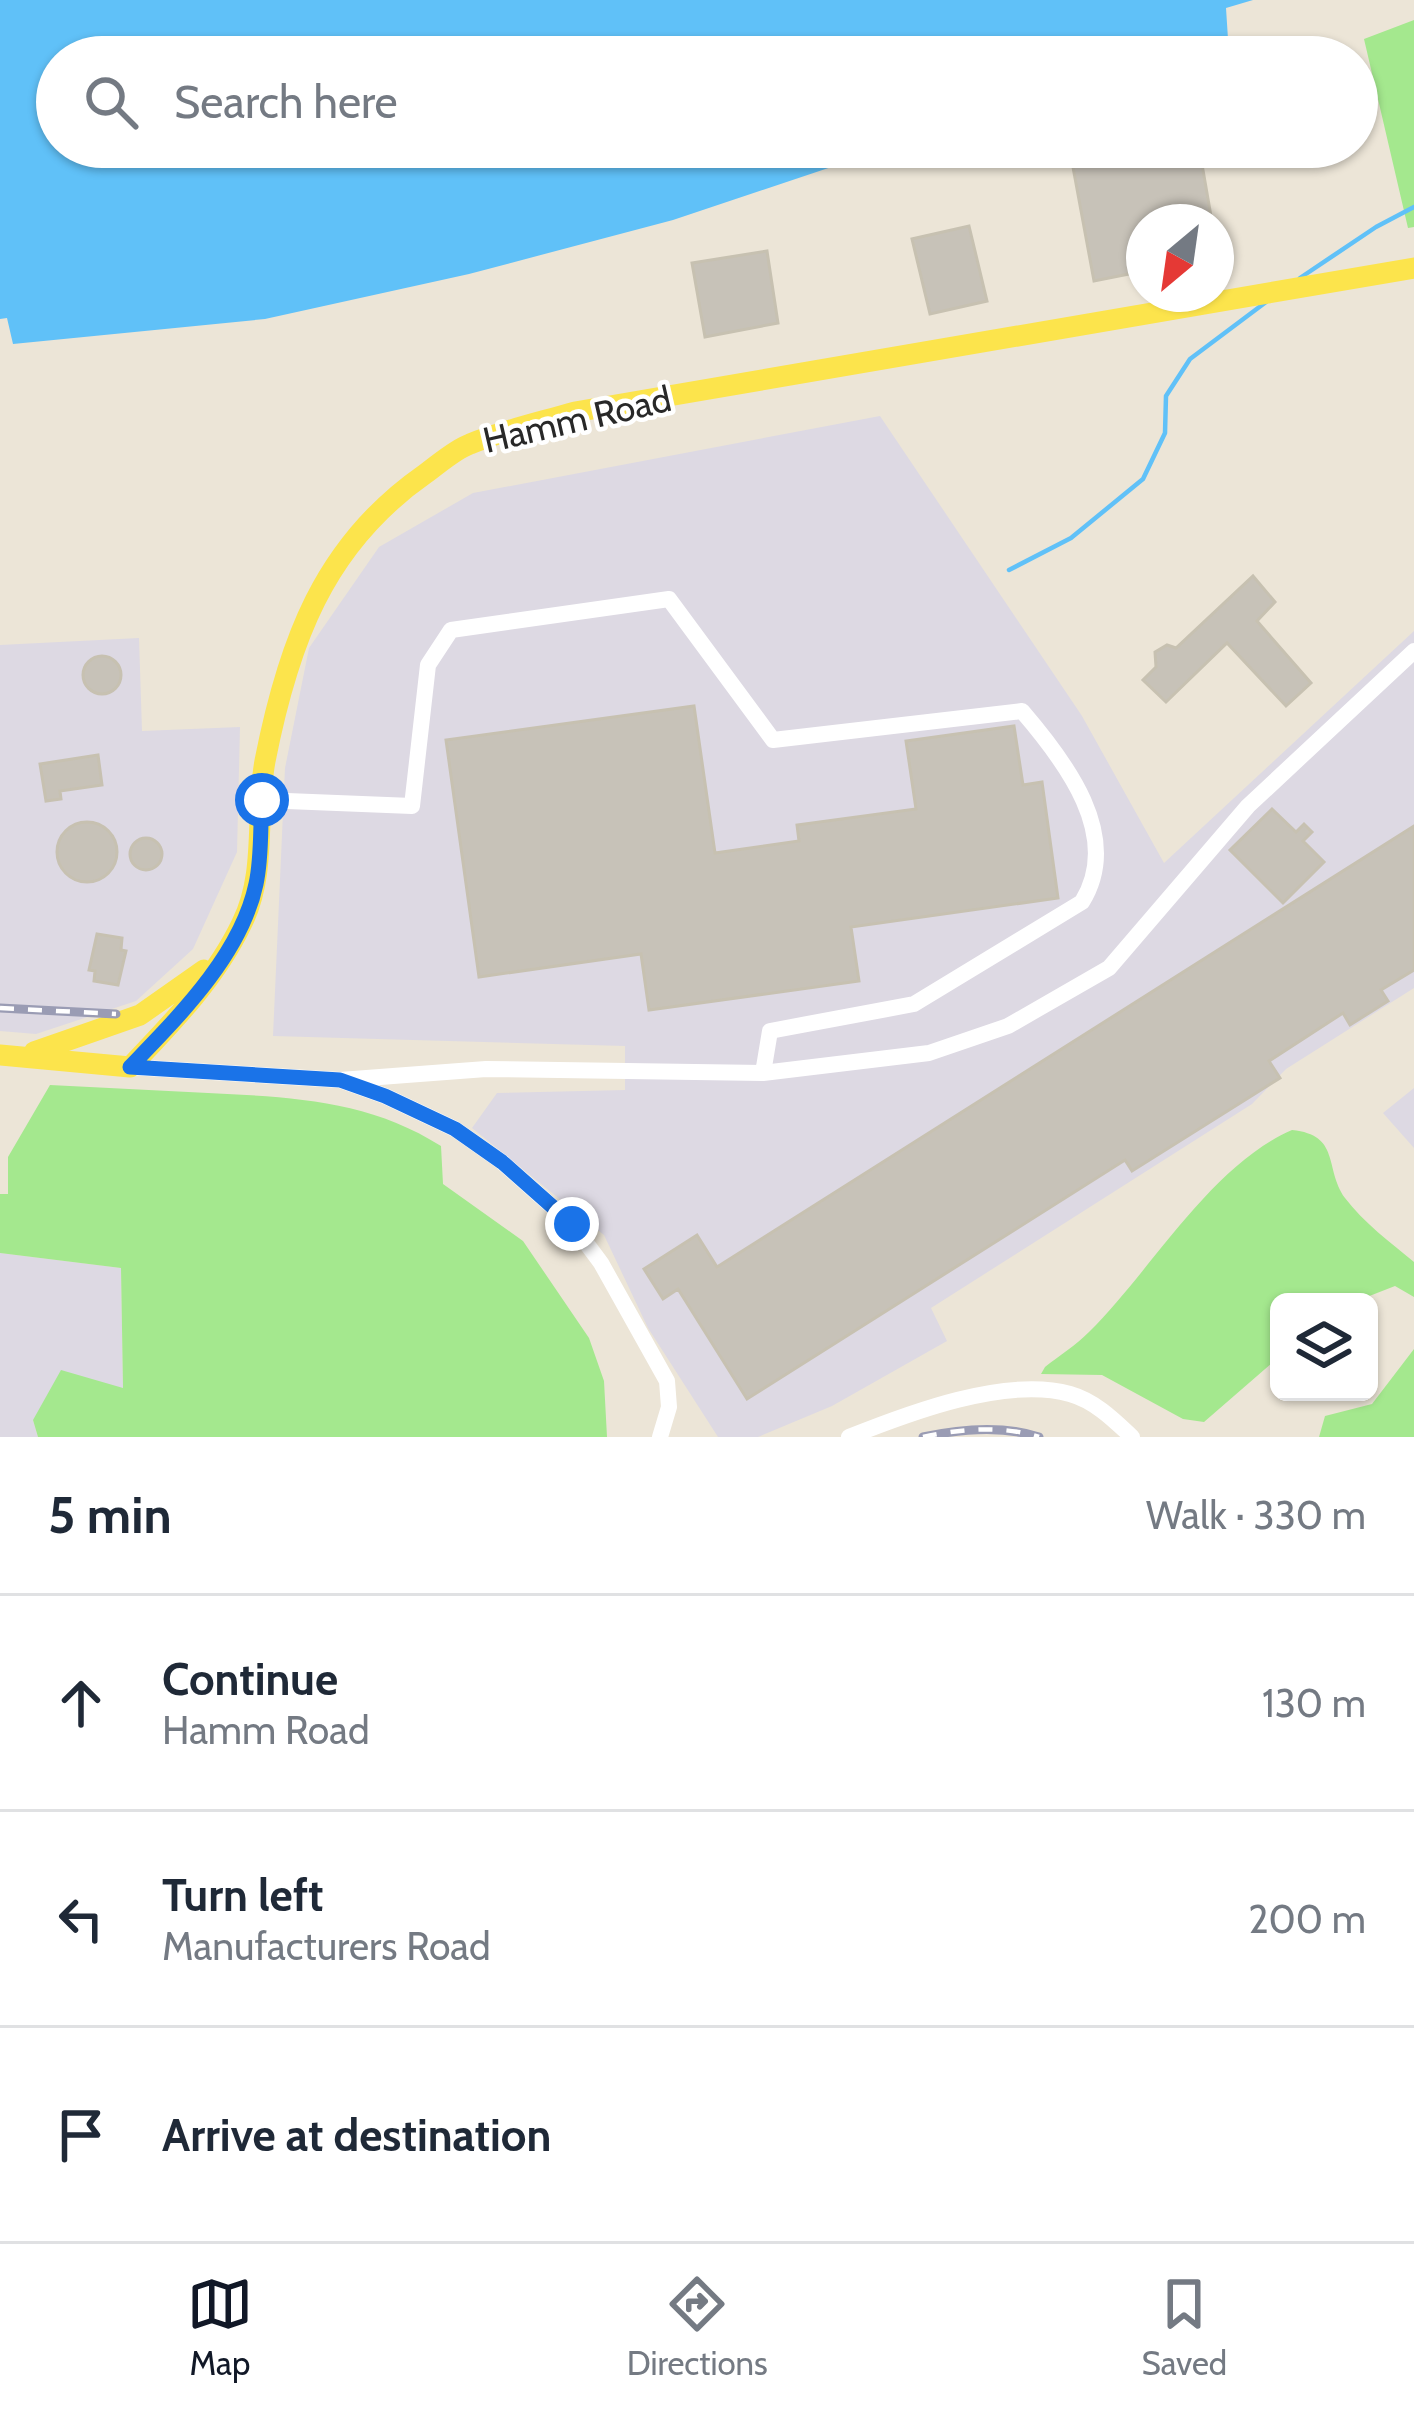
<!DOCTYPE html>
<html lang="en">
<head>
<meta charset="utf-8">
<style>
  :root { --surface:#fff; --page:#f6f6f7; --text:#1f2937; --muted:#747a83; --line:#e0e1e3; --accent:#111827 }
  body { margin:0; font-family:Cabin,sans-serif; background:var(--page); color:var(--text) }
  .controls { position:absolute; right:36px; bottom:36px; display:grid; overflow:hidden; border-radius:18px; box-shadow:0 3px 9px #0004 }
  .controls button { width:108px; height:108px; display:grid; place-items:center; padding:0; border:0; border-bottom:3px solid var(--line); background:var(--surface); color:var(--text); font:60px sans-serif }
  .compass { position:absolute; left:1126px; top:204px; width:108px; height:108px; border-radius:50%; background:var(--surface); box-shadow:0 3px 9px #0004; rotate:209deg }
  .stop { position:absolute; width:36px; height:36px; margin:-27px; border:9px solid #1a73e8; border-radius:50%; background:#fff }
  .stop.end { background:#1a73e8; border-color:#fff; box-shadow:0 3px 12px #0008 }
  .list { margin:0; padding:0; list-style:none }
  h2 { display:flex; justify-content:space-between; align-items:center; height:156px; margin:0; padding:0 48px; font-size:51px }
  h2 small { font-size:39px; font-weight:400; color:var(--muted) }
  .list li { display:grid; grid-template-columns:78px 1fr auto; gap:36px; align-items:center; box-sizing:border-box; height:216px; padding:0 48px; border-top:3px solid var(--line) }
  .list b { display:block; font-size:45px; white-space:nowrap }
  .list p { margin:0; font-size:39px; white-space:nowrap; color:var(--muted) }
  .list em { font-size:39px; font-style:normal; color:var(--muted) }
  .icon { flex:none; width:66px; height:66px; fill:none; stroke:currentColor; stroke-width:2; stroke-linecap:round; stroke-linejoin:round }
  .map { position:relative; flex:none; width:1414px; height:1437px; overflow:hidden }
  .search { position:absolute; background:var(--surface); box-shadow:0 3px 9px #0004; left:36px; right:36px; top:36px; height:132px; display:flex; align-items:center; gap:30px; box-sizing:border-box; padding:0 42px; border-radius:66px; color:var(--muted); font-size:45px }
  .sheet { height:804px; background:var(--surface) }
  nav { display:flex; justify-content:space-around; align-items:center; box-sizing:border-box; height:168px; border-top:3px solid var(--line); background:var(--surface); font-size:33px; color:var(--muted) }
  nav a { display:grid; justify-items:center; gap:6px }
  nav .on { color:var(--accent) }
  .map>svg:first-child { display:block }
</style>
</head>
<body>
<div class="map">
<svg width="1414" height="1437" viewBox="0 0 1414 1437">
  <rect width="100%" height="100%" fill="#ece5d7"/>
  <!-- industrial -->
  <path fill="#ddd9e3" d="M 880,416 L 1082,716 L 1164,863 L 1414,631 L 1414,988 L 1286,1069 L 1252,1104 L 931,1308 L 947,1341 L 832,1406 L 758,1437 L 718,1437 L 648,1328 L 604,1235 L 472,1128 L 497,1093 L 625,1090 L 625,1046 L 273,1036 L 285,768 L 309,648 L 379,547 L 473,493 Z
    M 139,638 L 142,731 L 240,727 L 237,852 L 193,949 L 136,1001 L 36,1034 L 0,1031 L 0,645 Z
    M 1414,1088 L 1414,1148 L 1383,1113 Z
    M 0,1253 L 121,1268 L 123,1389 L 33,1420 L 38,1437 L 0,1437 Z"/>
  <!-- green -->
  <path fill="#a4e88e" d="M 1414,20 L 1414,227 L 1408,228 L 1364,39 Z
    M 50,1085 C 103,1088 155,1090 208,1093 C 291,1097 369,1100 441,1146 L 443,1184 L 523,1241 L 589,1338 L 604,1381 L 607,1437 L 38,1437 L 33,1420 L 61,1370 L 123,1388 L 121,1268 L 0,1253 L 0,1194 L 8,1194 L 8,1157 Z
    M 1292,1130 C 1341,1135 1324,1168 1345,1198 C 1363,1222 1391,1243 1414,1262 L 1414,1297 L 1395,1286 L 1354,1302 L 1279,1302 L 1279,1357 L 1204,1422 L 1183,1419 L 1102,1375 L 1041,1374 L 1045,1367 C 1059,1356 1076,1345 1089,1332 C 1151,1271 1210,1166 1292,1130 Z
    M 1414,1349 L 1414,1437 L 1319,1437 L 1325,1416 L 1372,1404 Z"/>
  <!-- water -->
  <path fill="#60c1f8" d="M 0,0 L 1253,0 L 1226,8 L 1228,39 L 1192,57 L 57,57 L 57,147 L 891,147 L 673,220 L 469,274 L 265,319 L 13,344 L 7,318 L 0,319 Z"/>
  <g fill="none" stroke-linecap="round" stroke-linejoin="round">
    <!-- stream -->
    <path stroke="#60c1f8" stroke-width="4.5" d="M 1300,278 L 1376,227 L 1414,207
      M 1009,570 L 1071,538 L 1143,479 L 1165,433 L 1166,396 L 1190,359 L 1266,302"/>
  </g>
  <!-- building -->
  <path fill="#c7c2b8" stroke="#c7c1b1" stroke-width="3" d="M 1092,147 L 1199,147 L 1212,222 L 1144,222 L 1144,271 L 1094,281 L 1070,151 Z
    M 969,226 L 987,301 L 930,314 L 912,239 Z
    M 767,251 L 778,323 L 705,337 L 692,263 Z
    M 1253,576 L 1275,602 L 1257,621 L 1311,683 L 1286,706 L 1227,643 L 1166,702 L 1143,680 L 1156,667 L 1155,652 L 1167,645 L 1176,648 Z
    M83 675a19 19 0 1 1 38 0a19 19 0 1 1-38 0Z
    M 694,706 L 715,853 L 799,841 L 797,825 L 916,809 L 906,741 L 1014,726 L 1023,785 L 1042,782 L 1058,898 L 851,927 L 859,981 L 649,1010 L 641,954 L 479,977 L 446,740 Z
    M 98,755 L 102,785 L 60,791 L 61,799 L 46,801 L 40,764 Z
    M 1272,809 L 1296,832 L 1304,824 L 1312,832 L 1303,841 L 1324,862 L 1283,903 L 1230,850 Z
    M57 852a30 30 0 1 1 60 0a30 30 0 1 1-60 0Z
    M 1414,826 L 1414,970 L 1381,990 L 1388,1001 L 1350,1025 L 1343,1013 L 1269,1061 L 1280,1078 L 1132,1171 L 1125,1160 L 747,1399 L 678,1289 L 663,1299 L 644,1269 L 697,1235 L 717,1267 Z
    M130 854a16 16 0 1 1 32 0a16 16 0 1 1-32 0Z
    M 97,934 L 122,938 L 121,950 L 126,951 L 118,985 L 94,981 L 95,971 L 89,970 Z"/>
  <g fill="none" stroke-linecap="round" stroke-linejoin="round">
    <!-- minor -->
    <path stroke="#fff" stroke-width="16" d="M 262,800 L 412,806 L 428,665 L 451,630 L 669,599 L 773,740 L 1022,711 C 1065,761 1123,836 1082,902 L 914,1004 L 770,1031 L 763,1073
      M 130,1067 L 340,1080 L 385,1096 L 455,1129 L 502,1162 L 572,1224 L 601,1263 L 667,1381 L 669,1407 L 660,1437
      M 340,1080 L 486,1069 L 763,1073 L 929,1053 L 1008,1026 L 1109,968 L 1248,806 L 1414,651
      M 849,1437 C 909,1413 1006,1376 1070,1394 C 1095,1401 1114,1420 1132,1437"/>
    <!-- major -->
    <path stroke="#fce44c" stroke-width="21" d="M 34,1052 L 140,1015 L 204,970
      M 0,1055 L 130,1067 C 172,1023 216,978 242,923 C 267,873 255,815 265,761 C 288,644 323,545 425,474 C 439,464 454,450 470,444 C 504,430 541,422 575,412 L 1414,268"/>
    <!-- rail casing -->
    <g stroke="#9a9cb4" stroke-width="9">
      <path id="rail" d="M 0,1008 L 116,1014
        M 923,1437 C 960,1429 1002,1425 1039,1437"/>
    </g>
    <!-- rail -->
    <use href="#rail" stroke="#fff" stroke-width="4.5" stroke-dasharray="14" stroke-linecap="butt"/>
  </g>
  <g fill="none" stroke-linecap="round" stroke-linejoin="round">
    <!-- route -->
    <path stroke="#1a73e8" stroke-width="15" d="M 262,800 C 260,827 262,857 256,884 C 241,955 179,1016 130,1067 L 340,1080 L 385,1096 L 455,1129 L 502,1162 L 572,1224"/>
  </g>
  <g text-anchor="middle" stroke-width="9" stroke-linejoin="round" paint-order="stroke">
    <!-- street labels -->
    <g font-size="36" fill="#282828" stroke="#fff">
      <text transform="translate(577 419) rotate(-13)" y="13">Hamm Road</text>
    </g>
  </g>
</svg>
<div class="controls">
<button><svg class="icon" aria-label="layers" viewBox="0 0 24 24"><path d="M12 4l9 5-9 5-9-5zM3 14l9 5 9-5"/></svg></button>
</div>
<svg class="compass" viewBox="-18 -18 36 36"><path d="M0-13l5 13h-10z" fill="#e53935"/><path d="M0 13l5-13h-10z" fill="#747a83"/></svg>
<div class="stop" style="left:262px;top:800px"></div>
<div class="stop end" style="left:572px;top:1224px"></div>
<div class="search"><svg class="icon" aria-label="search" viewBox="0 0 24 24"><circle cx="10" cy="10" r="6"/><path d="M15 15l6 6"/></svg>Search here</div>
</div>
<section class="sheet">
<h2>5 min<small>Walk · 330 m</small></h2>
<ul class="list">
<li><svg class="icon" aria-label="ahead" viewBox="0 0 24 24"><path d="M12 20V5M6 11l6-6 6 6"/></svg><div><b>Continue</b><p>Hamm Road</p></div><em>130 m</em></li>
<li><svg class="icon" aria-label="left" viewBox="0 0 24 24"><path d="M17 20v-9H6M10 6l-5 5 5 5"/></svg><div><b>Turn left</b><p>Manufacturers Road</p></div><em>200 m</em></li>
<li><svg class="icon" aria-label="arrive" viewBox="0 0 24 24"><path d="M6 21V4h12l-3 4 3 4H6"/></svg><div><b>Arrive at destination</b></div></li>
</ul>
</section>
<nav>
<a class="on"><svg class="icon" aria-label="map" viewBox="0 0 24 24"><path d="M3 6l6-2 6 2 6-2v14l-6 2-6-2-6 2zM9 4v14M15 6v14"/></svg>Map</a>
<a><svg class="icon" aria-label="directions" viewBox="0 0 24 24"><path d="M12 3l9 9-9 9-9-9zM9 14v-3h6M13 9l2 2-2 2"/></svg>Directions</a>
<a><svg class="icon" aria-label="saved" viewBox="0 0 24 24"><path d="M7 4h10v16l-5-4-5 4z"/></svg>Saved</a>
</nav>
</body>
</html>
